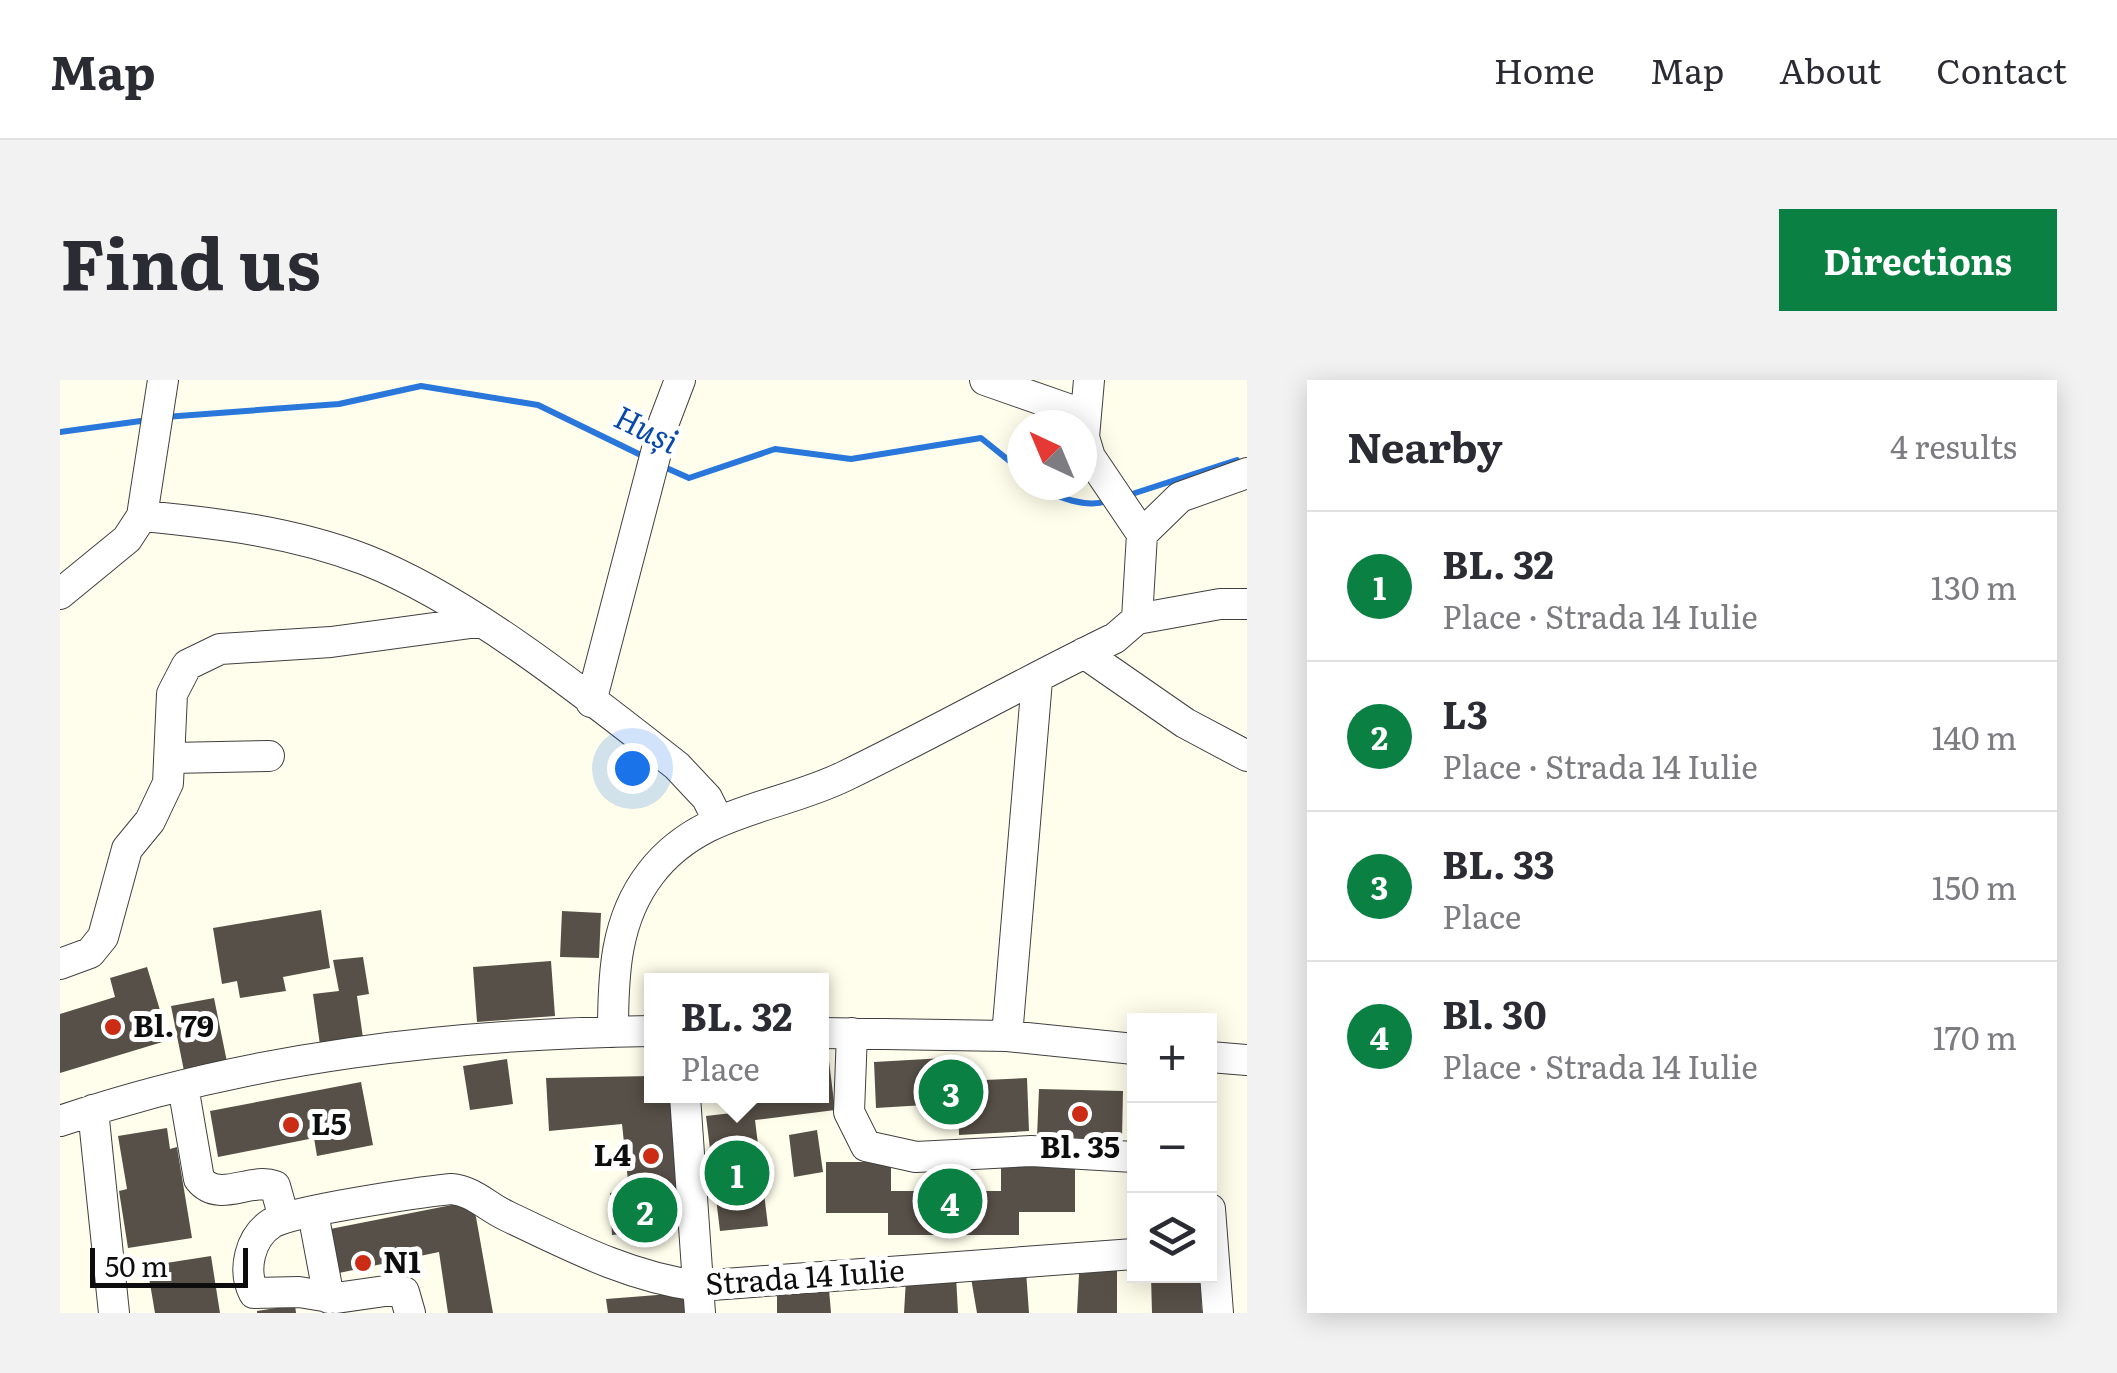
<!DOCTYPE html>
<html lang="en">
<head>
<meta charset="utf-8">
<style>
  :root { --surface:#fff; --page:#f2f2f3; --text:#2b2b33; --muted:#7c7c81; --line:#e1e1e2; --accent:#0b8043 }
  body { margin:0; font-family:Literata,serif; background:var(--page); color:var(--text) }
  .controls { position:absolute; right:30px; bottom:30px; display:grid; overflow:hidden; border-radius:0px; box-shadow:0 5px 25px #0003 }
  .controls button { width:90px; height:90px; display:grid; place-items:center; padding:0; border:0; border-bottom:2px solid var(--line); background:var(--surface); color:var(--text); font:50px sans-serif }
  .compass { position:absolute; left:947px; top:30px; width:90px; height:90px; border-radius:50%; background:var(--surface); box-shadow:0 5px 25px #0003; rotate:316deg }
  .scale { position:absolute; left:30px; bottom:25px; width:158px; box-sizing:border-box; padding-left:10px; border:5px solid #0d0d0d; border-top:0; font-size:28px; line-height:35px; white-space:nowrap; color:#0d0d0d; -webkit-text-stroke:8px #fff; paint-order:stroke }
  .you { position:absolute; left:572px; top:388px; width:35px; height:35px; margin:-25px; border:8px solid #fff; border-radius:50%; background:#1a73e8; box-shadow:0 0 0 15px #1a73e833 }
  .badge { display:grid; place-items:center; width:65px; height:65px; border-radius:50%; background:var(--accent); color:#fff; font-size:32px; font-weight:700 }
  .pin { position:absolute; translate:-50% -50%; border:5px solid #fff; box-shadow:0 2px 10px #0006 }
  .popup { position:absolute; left:584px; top:593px; width:185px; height:130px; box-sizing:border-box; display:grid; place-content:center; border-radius:0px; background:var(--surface); filter:drop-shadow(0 2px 8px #0005); font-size:32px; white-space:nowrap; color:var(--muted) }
  .popup b { font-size:38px; color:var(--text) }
  .popup::after { content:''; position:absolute; left:50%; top:100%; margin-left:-20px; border:20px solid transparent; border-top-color:var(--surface) }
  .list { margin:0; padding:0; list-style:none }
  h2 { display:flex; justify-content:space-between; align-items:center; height:130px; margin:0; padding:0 40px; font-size:42px }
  h2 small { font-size:32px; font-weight:400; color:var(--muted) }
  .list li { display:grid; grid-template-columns:65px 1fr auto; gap:30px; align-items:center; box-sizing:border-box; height:150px; padding:0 40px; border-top:2px solid var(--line) }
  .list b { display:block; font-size:38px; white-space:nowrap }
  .list p { margin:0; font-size:32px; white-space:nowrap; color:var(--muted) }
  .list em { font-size:32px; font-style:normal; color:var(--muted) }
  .icon { flex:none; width:55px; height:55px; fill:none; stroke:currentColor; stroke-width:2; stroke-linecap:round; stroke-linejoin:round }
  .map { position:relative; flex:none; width:1187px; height:933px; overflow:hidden; border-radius:0px }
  header { display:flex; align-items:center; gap:60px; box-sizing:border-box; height:140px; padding:0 50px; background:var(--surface); border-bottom:2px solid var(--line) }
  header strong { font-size:48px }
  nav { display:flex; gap:55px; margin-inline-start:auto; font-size:35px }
  .intro { display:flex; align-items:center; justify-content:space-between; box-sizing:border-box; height:240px; padding:0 60px }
  h1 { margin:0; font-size:70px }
  .button { padding:25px 45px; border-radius:0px; background:var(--accent); color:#fff; font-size:35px; font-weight:700 }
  main { display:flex; gap:60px; padding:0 60px }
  aside { flex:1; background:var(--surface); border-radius:0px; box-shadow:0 5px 25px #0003 }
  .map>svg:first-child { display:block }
</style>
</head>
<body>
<header>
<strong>Map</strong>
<nav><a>Home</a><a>Map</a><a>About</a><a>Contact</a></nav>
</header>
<div class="intro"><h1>Find us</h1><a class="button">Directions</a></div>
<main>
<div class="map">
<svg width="1187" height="933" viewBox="0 0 1187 933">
  <rect width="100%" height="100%" fill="#fffeec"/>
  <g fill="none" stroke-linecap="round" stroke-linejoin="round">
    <!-- stream -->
    <path stroke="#2a77dc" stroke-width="6" d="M 105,37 L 279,24 L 361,6 L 478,25 L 587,78
      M 0,52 L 88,40
      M 602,86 L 629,98 L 715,69 L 791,79 L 921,58 L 962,91
      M 979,105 C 995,118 1027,128 1047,121
      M 1069,115 L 1177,80 L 1180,88"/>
  </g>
  <!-- building -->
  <path fill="#575048" d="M 261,530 L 270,588 L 223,597 L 226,611 L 180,618 L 177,601 L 162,604 L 153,548 Z
    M 502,531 L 541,533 L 539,578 L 500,577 Z
    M 303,577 L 309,614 L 297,616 L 303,658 L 260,665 L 253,614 L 279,611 L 273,580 Z
    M 491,581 L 495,636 L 417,642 L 413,587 Z
    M 87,587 L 109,660 L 0,693 L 0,634 L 55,617 L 50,598 Z
    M 154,618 L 167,682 L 124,691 L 111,626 Z
    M 902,677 L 903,701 L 967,698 L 969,751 L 899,755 L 898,723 L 816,728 L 814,682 Z
    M 447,679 L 453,724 L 410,730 L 403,686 Z
    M 769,681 L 775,730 L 695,740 L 708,846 L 660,851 L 646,736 L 681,732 L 679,716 L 762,716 L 762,682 Z
    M 592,696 L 592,716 L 612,716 L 621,847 L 552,855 L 550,813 L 569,810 L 562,744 L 489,751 L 486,698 Z
    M 301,702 L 313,765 L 257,776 L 254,758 L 158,777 L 150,731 Z
    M 979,709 L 1063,711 L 1062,759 L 977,757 Z
    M 107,748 L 110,769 L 117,767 L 132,858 L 68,868 L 59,811 L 67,809 L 58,756 Z
    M 757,750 L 763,792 L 734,797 L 729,755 Z
    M 766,782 L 831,782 L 831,811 L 941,811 L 941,784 L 1015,784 L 1015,832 L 959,832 L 959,855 L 828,855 L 828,833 L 766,833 Z
    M 407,822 L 416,837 L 433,933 L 388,933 L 379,872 L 279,893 L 270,849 Z
    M 151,876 L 160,933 L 95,933 L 87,886 Z
    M 1057,889 L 1057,933 L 1017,933 L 1019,894 Z
    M 966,891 L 969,933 L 917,933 L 911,898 Z
    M 896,896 L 898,933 L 844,933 L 846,899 Z
    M 1091,896 L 1140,896 L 1142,933 L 1092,933 Z
    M 769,909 L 771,933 L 717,933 L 717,916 Z
    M 623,913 L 625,933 L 548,933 L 546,919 Z
    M 235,925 L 236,933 L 197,933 L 197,931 Z"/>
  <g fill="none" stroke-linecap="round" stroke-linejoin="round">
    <!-- minor casing -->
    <g stroke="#404040" stroke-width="32">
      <path id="minor" d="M 925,0 L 1025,35
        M 1029,0 L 1024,57 L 1030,77 L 1082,154
        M 82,136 C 158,143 233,152 306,180 C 408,220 529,317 617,386 L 647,418 L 658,440
        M 0,214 L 67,159 L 82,136 L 103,0
        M 1077,239 L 1160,224 L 1187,224
        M 1024,273 L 1125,343 L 1187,376
        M 531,322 L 604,42 L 620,0
        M 111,378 L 209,376
        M 0,584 L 30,573 L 43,557 L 67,469 L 90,441 L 108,403 L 112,314 L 127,285 L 160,269 L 271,262 L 418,242
        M 553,652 C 553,595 555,539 591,493 C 640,429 718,429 785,396 C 876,352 964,302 1055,258 L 1077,239 L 1082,154 L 1120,117 L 1187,93
        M 762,653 L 947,656 L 1074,669
        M 792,653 L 789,732 L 806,766 L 856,777 L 971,771 L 1074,777
        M 947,656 L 977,300
        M 1150,677 L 1187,680
        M 123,706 L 139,799 C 159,824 190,797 215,806 L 224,838
        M 625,716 L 640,933
        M 33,730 L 54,933
        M 0,741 C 191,676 391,654 592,651
        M 1150,829 L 1158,933
        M 253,833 L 269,918
        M 350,933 L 344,912 L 332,910 L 276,918 L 239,912 L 194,913 C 182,890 190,857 212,843 C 232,831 361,812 391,809 C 414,811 427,827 447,836 C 510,866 569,897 638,906 L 1074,874"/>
    </g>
    <!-- minor -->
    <use href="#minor" stroke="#fff" stroke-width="30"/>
  </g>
  <!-- markers -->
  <g fill="#cc2b16" stroke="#fff" stroke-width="4">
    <circle cx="53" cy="647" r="10"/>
    <circle cx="1020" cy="734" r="10"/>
    <circle cx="231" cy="745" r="10"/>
    <circle cx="591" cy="776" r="10"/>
    <circle cx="303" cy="883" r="10"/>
  </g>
  <g text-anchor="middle" stroke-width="10" stroke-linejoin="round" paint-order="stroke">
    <!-- poi labels -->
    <g font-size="30" font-weight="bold" fill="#0d0d0d" stroke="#fff" text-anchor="start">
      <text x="73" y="657">Bl. 79</text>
      <text x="251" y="755">L5</text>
      <text x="1020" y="778" text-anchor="middle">Bl. 35</text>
      <text x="571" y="786" text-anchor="end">L4</text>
      <text x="323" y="893">N1</text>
    </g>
    <!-- street labels -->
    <g font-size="30" fill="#0d0d0d" stroke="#fff">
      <text transform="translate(745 898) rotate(-4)" y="10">Strada 14 Iulie</text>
    </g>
    <!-- water labels -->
    <g font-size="32" font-style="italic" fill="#0949ac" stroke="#fff">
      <text transform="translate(586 50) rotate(26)" y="11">Huși</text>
    </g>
  </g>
</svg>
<div class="controls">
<button>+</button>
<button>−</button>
<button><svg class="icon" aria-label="layers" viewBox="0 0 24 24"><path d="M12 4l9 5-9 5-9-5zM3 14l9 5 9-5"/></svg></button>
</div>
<svg class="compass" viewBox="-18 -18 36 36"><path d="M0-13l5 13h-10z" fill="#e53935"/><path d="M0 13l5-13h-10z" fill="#7c7c81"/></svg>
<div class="scale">50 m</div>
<div class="you"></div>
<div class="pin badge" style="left:677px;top:793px">1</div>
<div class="popup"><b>BL. 32</b>Place</div>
<div class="pin badge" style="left:585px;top:830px">2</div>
<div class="pin badge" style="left:891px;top:712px">3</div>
<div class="pin badge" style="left:890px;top:821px">4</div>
</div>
<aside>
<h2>Nearby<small>4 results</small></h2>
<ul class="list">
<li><span class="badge">1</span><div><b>BL. 32</b><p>Place · Strada 14 Iulie</p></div><em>130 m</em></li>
<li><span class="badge">2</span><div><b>L3</b><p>Place · Strada 14 Iulie</p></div><em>140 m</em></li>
<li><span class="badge">3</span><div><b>BL. 33</b><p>Place</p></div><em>150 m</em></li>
<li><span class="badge">4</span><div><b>Bl. 30</b><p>Place · Strada 14 Iulie</p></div><em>170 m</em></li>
</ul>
</aside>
</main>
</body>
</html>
